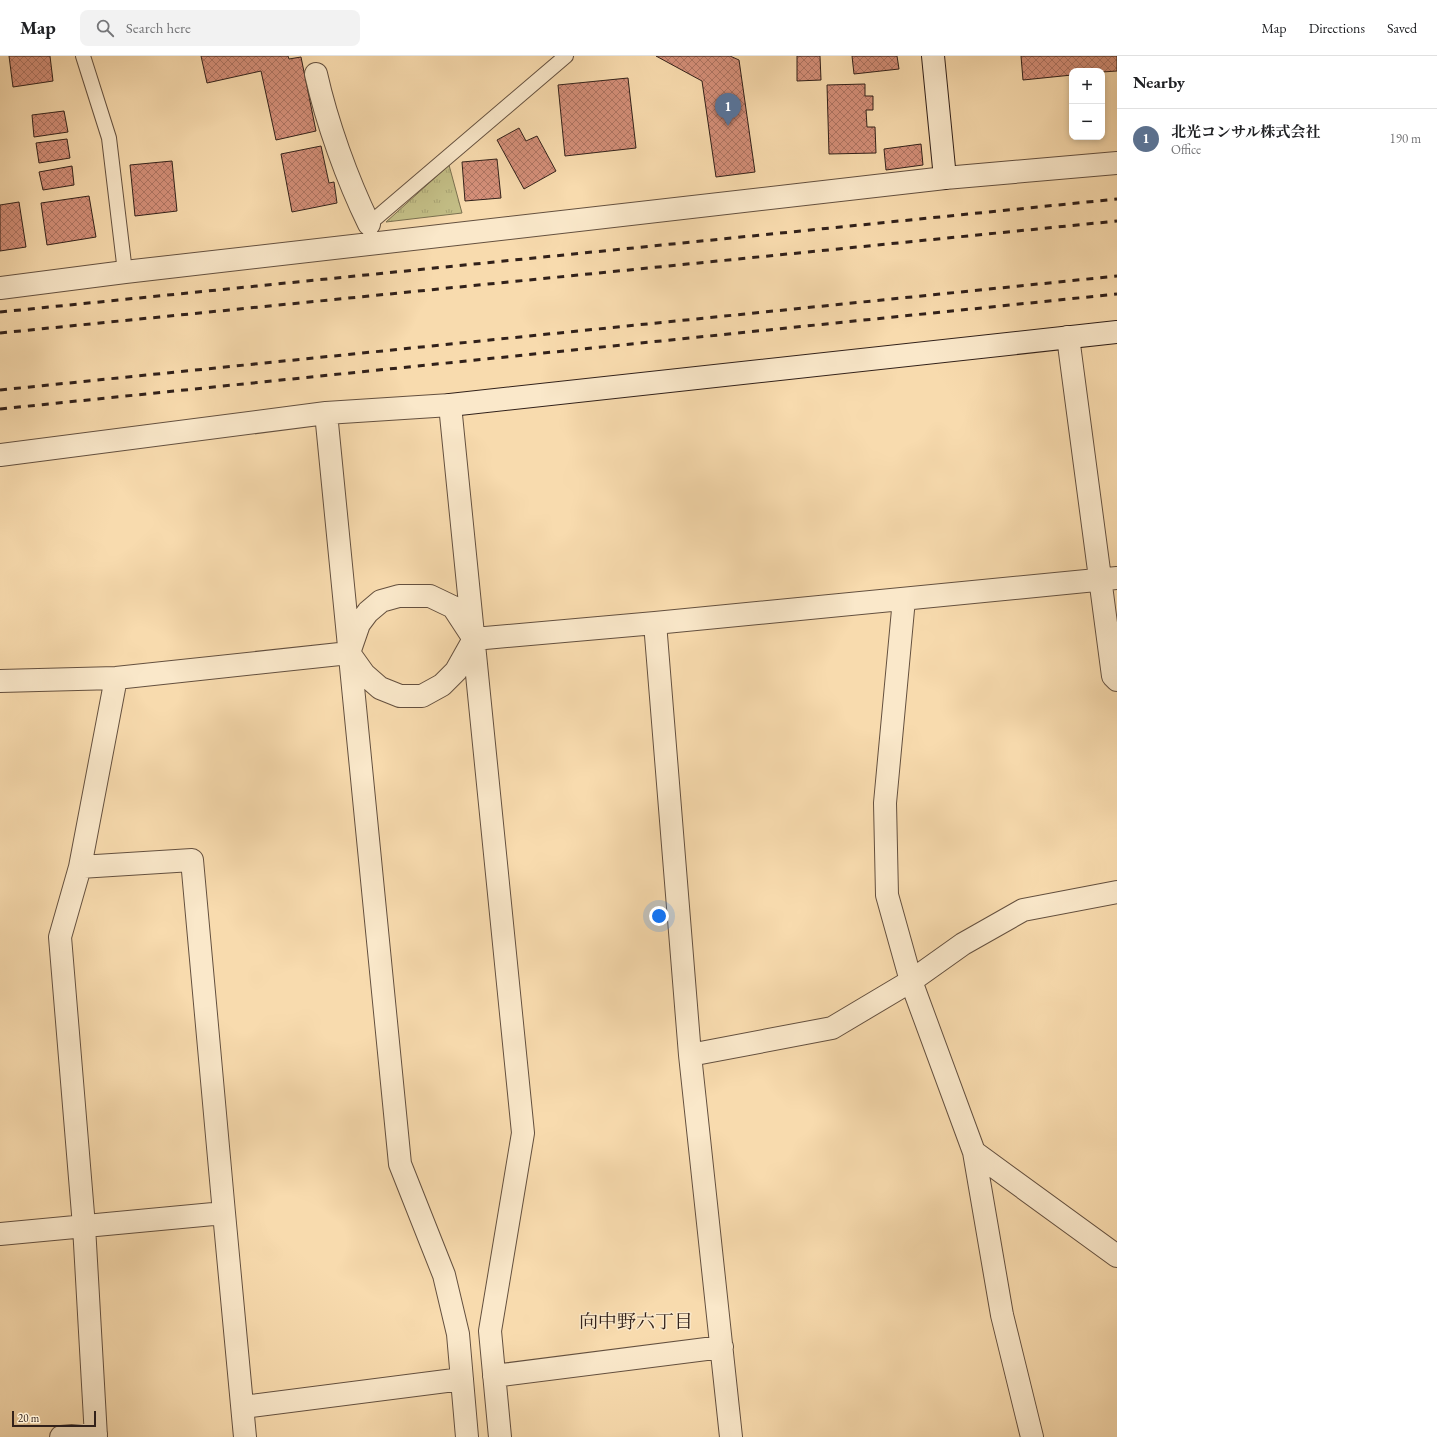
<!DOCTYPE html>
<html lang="en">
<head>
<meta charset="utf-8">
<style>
  :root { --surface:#fff; --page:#f2f2f2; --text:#202124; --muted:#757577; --line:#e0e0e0; --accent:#8f2418 }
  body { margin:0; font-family:"EB Garamond","Noto Serif JP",serif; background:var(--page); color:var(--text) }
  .controls { position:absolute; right:12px; top:12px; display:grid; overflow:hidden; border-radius:8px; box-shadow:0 2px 6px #0003 }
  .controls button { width:36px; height:36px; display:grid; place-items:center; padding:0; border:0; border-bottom:1px solid var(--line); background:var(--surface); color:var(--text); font:20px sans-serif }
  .scale { position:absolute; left:12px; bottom:10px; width:84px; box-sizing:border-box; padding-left:4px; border:2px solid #32211a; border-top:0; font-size:11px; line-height:14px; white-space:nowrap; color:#32211a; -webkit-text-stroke:3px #fae8ca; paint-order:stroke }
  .you { position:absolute; left:659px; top:860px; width:14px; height:14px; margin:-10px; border:3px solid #fff; border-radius:50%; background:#1a73e8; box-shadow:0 0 0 6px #1a73e833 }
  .badge { display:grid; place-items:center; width:26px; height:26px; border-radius:50%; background:var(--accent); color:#fff; font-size:13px; font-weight:700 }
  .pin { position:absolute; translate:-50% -33px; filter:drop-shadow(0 1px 2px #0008) }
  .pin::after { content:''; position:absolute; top:21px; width:14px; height:12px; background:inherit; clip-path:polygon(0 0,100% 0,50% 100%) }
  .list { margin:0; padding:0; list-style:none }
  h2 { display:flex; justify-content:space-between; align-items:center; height:52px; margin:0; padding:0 16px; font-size:17px }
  h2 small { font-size:13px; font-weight:400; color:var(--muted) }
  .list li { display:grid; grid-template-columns:26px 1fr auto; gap:12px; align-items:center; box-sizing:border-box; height:60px; padding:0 16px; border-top:1px solid var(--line) }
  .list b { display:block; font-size:15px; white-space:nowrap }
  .list p { margin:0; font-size:13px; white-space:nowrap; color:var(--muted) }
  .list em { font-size:13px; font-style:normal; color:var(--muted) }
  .icon { flex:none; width:22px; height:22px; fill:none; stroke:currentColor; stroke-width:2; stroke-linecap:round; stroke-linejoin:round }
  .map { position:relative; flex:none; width:1117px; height:1381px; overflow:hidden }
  header { display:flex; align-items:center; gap:24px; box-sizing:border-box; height:56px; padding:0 20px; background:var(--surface); border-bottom:1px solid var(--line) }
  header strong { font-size:19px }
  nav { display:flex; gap:22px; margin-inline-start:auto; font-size:14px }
  .search { width:280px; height:36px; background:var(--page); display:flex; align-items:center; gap:10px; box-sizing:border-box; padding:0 14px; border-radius:8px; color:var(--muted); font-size:15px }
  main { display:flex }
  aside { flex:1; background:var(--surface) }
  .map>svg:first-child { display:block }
</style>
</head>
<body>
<header>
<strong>Map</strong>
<div class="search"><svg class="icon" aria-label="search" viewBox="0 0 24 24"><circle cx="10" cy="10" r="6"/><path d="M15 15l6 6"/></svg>Search here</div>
<nav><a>Map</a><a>Directions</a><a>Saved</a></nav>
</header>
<main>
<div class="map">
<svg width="1117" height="1381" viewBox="0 0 1117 1381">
  <defs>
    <pattern id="grass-tufts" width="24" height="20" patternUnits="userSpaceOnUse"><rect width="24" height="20" fill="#c3be86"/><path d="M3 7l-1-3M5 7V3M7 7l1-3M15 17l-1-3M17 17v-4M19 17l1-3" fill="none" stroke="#a8a373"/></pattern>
    <pattern id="building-cross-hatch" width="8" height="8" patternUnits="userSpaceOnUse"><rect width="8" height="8" fill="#d48f79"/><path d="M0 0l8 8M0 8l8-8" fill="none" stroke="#ad7462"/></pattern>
  </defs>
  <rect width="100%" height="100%" fill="#f8dbae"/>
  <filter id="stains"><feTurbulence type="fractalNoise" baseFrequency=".005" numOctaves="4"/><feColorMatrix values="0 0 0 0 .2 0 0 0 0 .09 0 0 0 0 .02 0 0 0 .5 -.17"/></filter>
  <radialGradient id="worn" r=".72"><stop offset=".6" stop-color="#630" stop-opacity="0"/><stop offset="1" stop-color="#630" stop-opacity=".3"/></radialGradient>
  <!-- grass -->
  <path fill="url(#grass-tufts)" stroke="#7a7050" d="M 449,109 L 462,157 L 386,166 Z"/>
  <!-- building -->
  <path fill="url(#building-cross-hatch)" stroke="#32211a" d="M 9,0 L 50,0 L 53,25 L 13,31 Z
    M 201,0 L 288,0 L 289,3 L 301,1 L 316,75 L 276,84 L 261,15 L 207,27 Z
    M 656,0 L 730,0 L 739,4 L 755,116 L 716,121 L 702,25 Z
    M 797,0 L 820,0 L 821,24 L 797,25 Z
    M 852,0 L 897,0 L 899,13 L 854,18 Z
    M 1021,0 L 1117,0 L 1117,15 L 1102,16 L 1102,15 L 1072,15 L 1072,19 L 1023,24 Z
    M 628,22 L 636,92 L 565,100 L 558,29 Z
    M 865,28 L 865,40 L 873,40 L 873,54 L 866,54 L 867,71 L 875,71 L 876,97 L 829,98 L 827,29 Z
    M 64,55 L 68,76 L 34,81 L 32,59 Z
    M 519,72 L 526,85 L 537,80 L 556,115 L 524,133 L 497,84 Z
    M 67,83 L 70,102 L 39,107 L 36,87 Z
    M 921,88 L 923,109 L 886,114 L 884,93 Z
    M 321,90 L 329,127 L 334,126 L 337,147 L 292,156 L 281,98 Z
    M 497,103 L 501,142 L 465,145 L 462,106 Z
    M 172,105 L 177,155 L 135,160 L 130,109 Z
    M 72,110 L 74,129 L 43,134 L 39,116 Z
    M 89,140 L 96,181 L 47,189 L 41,147 Z
    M 19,146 L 26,191 L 0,195 L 0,149 Z"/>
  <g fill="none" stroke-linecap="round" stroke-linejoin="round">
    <!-- lane casing -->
    <g stroke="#64503f" stroke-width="16">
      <path id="lane" d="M 83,0 L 109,82 L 125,216
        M 370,176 L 369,168 L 566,0"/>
    </g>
    <!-- street casing -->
    <g stroke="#64503f" stroke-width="24">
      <path id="street" d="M 316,18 C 327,67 347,123 369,168
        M 0,232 L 125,216 L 945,122 L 1117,107
        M 1068,281 L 1113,620 L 1117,624
        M 326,357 L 400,1108 L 444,1219 L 458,1278 L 467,1381
        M 0,399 L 326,357 L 450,349 L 523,1077 L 490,1275 L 500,1381
        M 904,543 L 885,747 L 887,839 L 911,925 L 963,888 L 1023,854 L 1117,836
        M 655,567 L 690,999 L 731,1381
        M 474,583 L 655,567 L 1117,522
        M 350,594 L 359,568 L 368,556 L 381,545 L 399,540 L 430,540 L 453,551 L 472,580
        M 349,597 L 364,618 L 380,632 L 400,640 L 422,640 L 442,629 L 456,615 L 474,583
        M 0,625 L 116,622 L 349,597
        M 80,811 L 116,622
        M 690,999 L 832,972 L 911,925 L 974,1096 L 1117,1200
        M 974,1096 L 1002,1259 L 1032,1381
        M 0,1178 L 224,1157
        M 494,1320 L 722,1291
        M 243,1351 L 462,1323
        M 61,1381 L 96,1378
        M 96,1381 L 84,1170 L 60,881 L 80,811 L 192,804 L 224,1157 L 245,1381"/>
    </g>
    <!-- secondary casing -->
    <g stroke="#32211a" stroke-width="24">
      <path id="secondary" d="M 933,0 L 945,122
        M 450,349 L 1117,276"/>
    </g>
    <!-- lane -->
    <use href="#lane" stroke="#fae8ca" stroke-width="14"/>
    <!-- street -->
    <use href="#street" stroke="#fae8ca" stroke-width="22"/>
    <!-- secondary -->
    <use href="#secondary" stroke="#fae8ca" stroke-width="22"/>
    <!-- rail -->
    <path stroke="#32211a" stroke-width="3" stroke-dasharray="7 7" stroke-linecap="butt" d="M 0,256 L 1117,143
      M 0,277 L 1117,165
      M 0,334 L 1117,220
      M 0,353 L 1117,238"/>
  </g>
  <g text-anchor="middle" stroke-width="3" stroke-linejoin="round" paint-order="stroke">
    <!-- neighbourhood labels -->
    <g font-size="19" fill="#32211a" stroke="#fae8ca">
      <text x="636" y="1272">向中野六丁目</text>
    </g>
  </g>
  <rect width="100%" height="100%" filter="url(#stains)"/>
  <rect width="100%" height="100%" fill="url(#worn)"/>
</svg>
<div class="controls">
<button>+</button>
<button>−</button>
</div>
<div class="scale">20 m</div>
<div class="you"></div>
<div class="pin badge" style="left:728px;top:70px;background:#5c6f8a">1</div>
</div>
<aside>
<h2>Nearby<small></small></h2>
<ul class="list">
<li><span class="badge" style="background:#5c6f8a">1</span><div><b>北光コンサル株式会社</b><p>Office</p></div><em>190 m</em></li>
</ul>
</aside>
</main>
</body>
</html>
